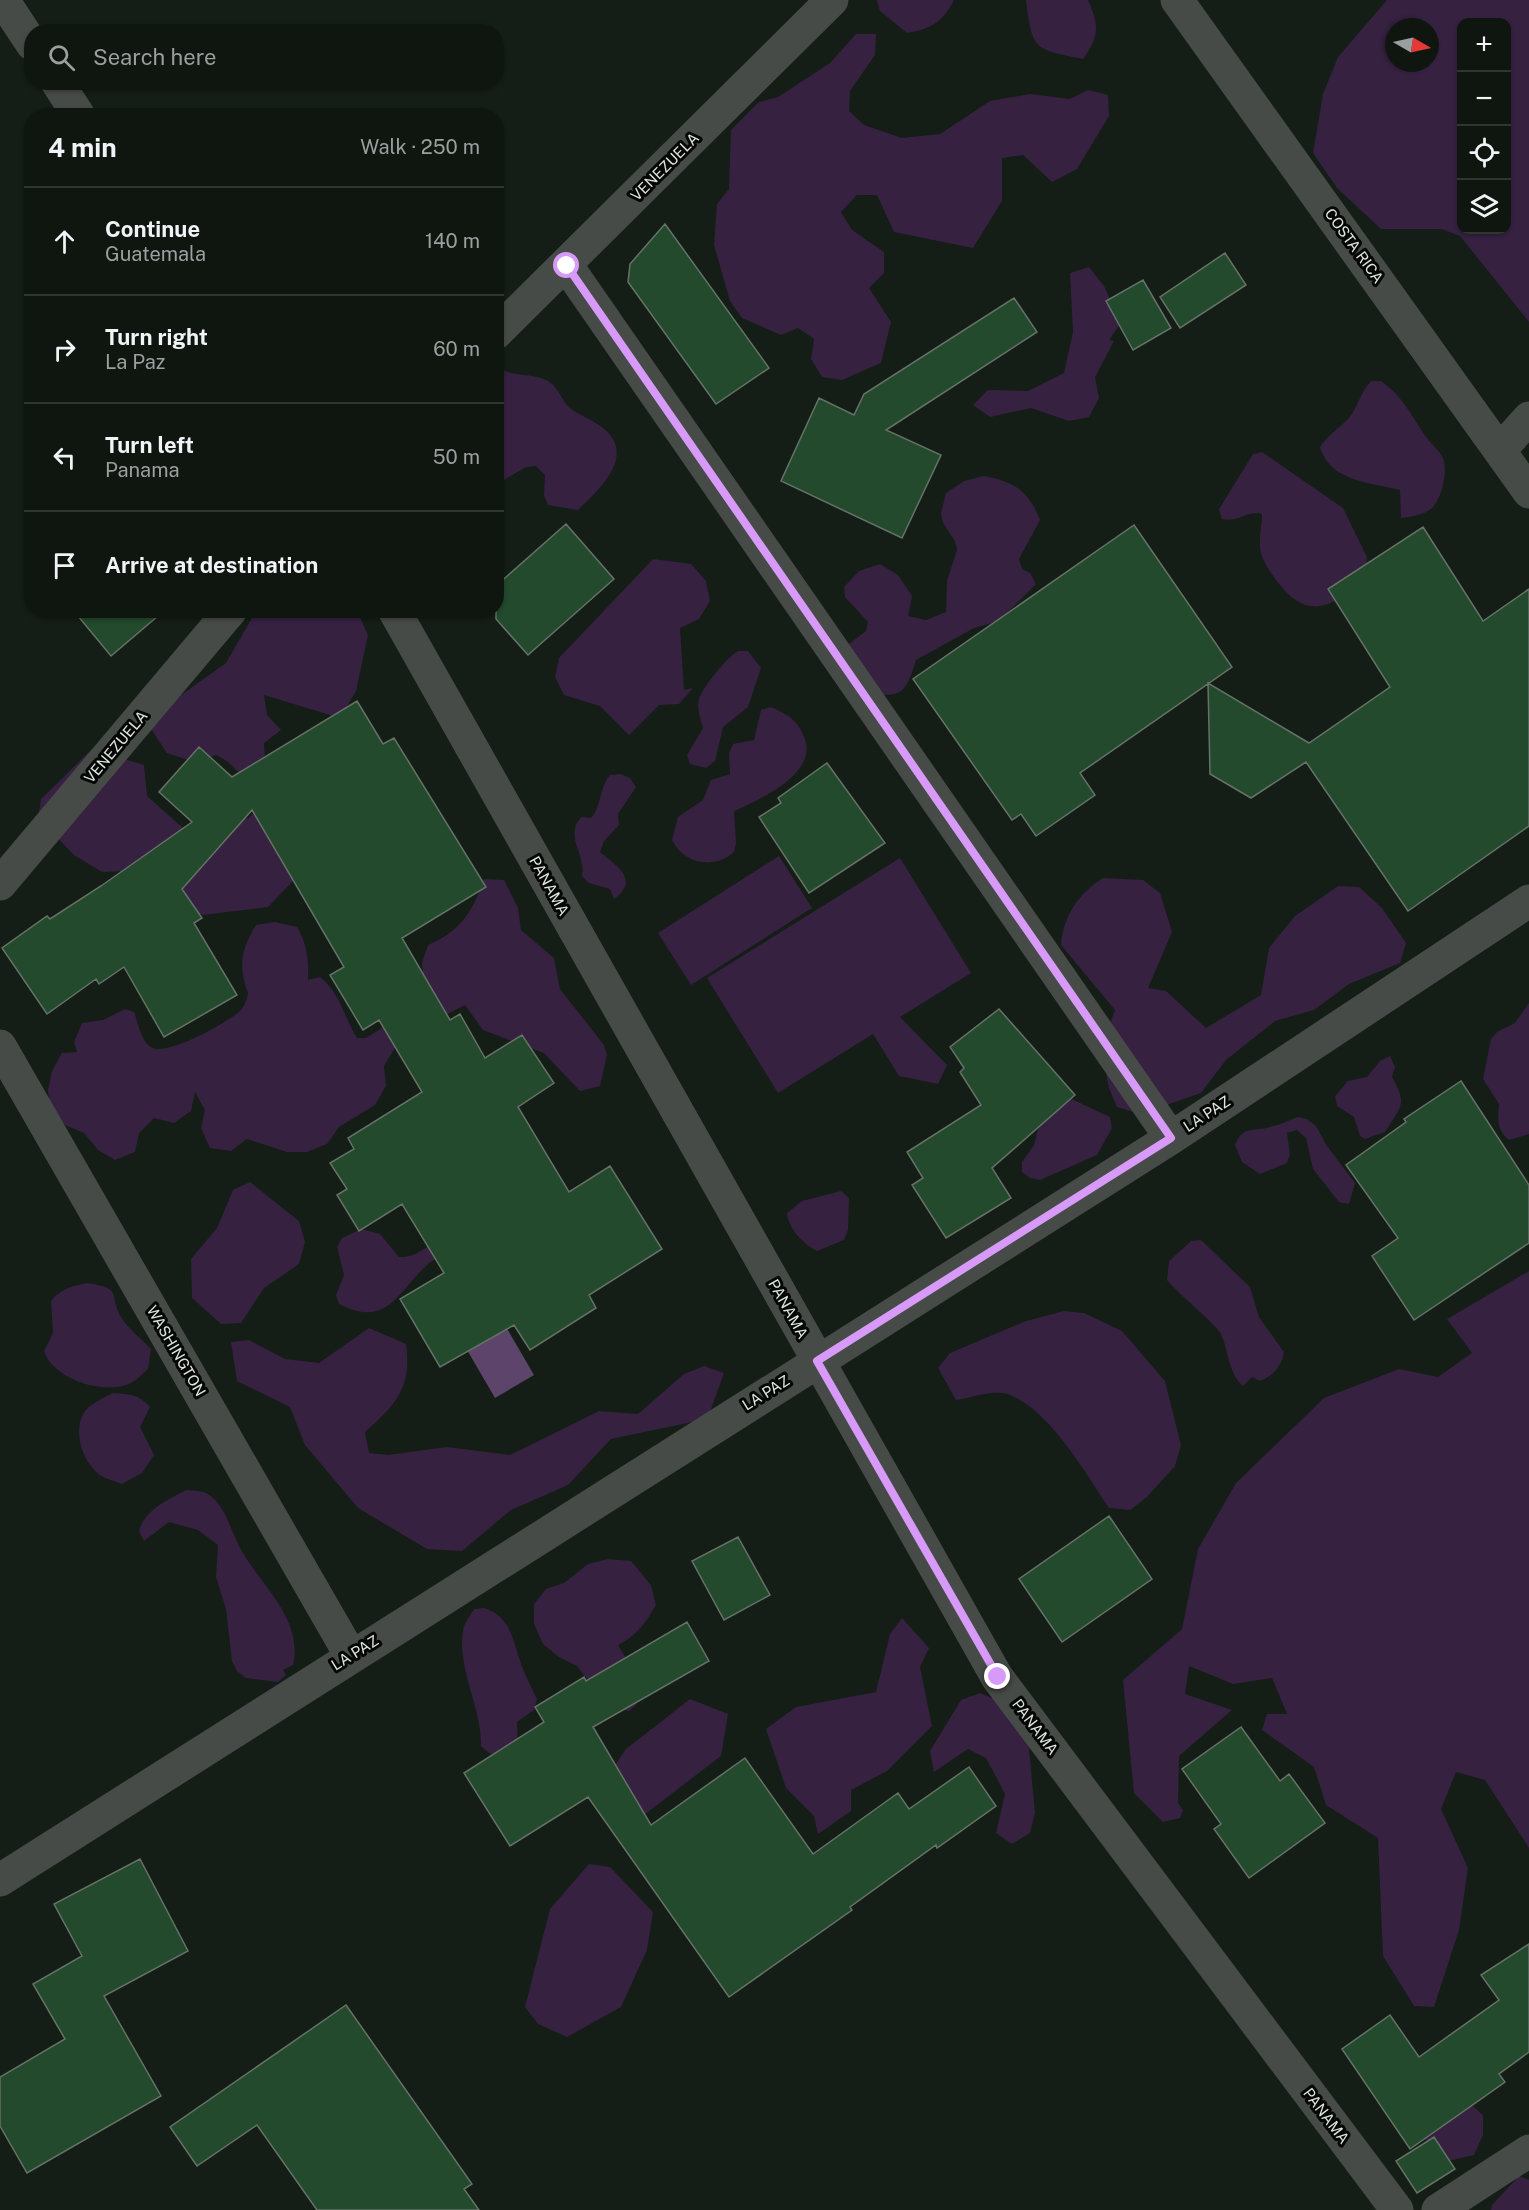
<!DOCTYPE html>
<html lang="en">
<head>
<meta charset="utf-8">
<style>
  :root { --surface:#0f1610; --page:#1d231e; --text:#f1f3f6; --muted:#9b9f9f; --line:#2f3530 }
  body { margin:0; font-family:"Public Sans",sans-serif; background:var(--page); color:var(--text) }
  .controls { position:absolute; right:18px; top:18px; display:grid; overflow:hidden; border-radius:12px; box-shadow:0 2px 4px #0004 }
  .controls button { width:54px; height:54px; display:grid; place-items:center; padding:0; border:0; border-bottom:2px solid var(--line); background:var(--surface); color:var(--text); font:30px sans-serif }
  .compass { position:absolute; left:1385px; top:18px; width:54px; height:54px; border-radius:50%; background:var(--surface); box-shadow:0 2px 4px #0004; rotate:99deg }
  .stop { position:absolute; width:18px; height:18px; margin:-14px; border:4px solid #d89af8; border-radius:50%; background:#fff }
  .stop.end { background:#d89af8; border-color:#fff; box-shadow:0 2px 6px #0008 }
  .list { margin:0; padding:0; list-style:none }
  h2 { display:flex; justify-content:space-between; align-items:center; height:78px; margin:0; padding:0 24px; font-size:26px }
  h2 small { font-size:20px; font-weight:400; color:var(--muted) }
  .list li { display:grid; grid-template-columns:39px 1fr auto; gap:18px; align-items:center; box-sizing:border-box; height:108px; padding:0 24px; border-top:2px solid var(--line) }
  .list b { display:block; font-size:22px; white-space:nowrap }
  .list p { margin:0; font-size:20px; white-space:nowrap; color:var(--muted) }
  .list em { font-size:20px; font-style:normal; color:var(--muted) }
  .icon { flex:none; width:33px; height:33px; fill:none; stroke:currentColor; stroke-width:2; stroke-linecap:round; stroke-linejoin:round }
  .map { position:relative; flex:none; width:1529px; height:2210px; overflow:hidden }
  .search { position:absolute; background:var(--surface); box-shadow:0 2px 4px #0004; left:24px; top:24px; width:480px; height:66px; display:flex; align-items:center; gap:15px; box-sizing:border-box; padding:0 21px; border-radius:24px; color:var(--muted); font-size:22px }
  .panel { position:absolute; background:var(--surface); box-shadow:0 2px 4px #0004; left:24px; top:108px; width:480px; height:510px; border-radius:24px }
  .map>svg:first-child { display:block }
</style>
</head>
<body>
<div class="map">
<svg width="1529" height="2210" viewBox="0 0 1529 2210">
  <rect width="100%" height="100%" fill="#141d16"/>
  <!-- green -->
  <path fill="#362141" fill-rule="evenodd" d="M 877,0 L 954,0 C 943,22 931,29 907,33 L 880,11 Z
    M 1026,0 L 1088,0 C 1099,25 1100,36 1083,59 C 1035,49 1032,51 1026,0 Z
    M 1387,0 L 1529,0 L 1529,322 L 1460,236 L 1442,229 L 1381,229 L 1337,188 L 1313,153 L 1323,94 L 1338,57 ZM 1462,22 L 1506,22 L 1506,230 L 1462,230 ZM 1394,27 L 1430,27 L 1430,63 L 1394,63 Z
    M 856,34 L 876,34 L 875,55 L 850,91 L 849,111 L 864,125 L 902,138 L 940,134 L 990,101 L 1030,94 L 1070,99 L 1088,90 L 1108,95 L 1109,116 L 1077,169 L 1052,182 L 1023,155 L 1002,158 L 1002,201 L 973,248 L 894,232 L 877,195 L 857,195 L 841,212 L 852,230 L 884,252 L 884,273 L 869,288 L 891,322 L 881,363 L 842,380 L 822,377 L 811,359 L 814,339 L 798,328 L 781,335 L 742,318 L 730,301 L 714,245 L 717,204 L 729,189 L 731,130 L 759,102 L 778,97 L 830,63 Z
    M 1089,267 L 1104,286 L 1121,323 L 1109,340 L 1114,341 L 1095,377 L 1099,398 L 1089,417 L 1069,421 L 1031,408 L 990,417 L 973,405 L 988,390 L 1028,391 L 1064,373 L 1073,332 L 1070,273 Z
    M 496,366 C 514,379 532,372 548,381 C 559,387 562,402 571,409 C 581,416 593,420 603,428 C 637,455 600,489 578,510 L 548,505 L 544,495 L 545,475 L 536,466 L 526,467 L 497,484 Z
    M 1371,381 L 1381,381 C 1403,396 1412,417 1427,438 C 1431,444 1438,449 1442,456 C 1449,468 1442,499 1432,508 C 1424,515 1410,517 1401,518 L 1400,490 C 1371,483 1329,481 1320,447 C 1328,435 1338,429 1348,419 C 1358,408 1360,392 1371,381 Z
    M 1262,452 L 1343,508 L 1367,557 L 1365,579 C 1331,608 1307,622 1276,580 C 1269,570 1261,560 1260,547 C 1259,537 1262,525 1262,514 C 1246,510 1239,523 1222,519 L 1219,509 L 1253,454 Z
    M 984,476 C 1015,482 1029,491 1040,520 L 1019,559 L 1022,569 L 1030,573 L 1036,584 L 999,621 L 974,628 L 916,660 C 905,697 900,698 863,692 L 844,665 L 849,644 L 866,631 L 868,622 L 845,597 L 844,587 L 859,571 L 880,564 L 898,575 L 912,596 L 908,616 L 926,620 L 946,612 L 947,581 L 957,550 L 955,541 L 943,523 L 941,513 L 946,493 L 964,481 Z
    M 653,559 L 691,564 L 706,581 L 710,601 L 699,619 L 680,628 L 684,690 L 693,688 L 679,704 L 659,705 L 629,735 L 600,706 L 564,695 L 555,677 L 559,658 Z
    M 264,611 L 357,611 L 368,635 L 356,691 L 340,718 L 264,695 L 267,715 L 281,730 L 264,743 L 265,763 L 297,877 L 268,907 L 203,915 L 184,910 L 151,870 L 102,872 L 74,855 L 38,818 L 41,799 L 92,749 L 144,765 L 147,796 L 183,828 L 195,855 L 231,820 L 249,818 L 256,810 C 249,787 240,766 216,755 L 197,763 L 167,753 L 151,729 L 167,705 L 226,663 L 252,618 Z
    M 738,651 L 748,651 L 761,668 L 748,707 L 723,727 L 715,761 L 706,768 L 690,764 L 687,755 L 703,728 C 701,719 696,709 699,699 C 703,687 727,657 738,651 Z
    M 771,707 C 788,715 797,719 804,737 C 820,773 759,800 734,811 L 736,843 L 734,852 C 714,870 684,864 672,840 L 678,817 L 703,800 L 711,780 L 730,774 L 729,753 L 733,744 L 754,740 L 761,710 Z
    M 621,774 L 630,778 L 636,787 L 618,814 L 619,825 L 604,841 L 600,852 C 616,866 641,879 614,899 L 610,889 L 589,883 L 582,876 C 586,853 564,837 581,817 L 591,818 C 602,806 599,788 610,775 Z
    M 779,856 L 812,908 L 691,985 L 658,933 Z
    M 900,858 L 971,973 L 900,1017 L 947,1065 L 938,1084 L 899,1076 L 873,1034 L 778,1093 L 707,978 Z
    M 1103,878 L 1143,880 L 1160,893 L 1172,932 L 1148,988 L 1166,991 L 1206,1028 L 1261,995 L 1269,948 L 1295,916 L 1338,886 L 1359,887 L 1382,908 L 1406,943 L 1400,963 L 1349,984 L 1314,1010 L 1275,1021 L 1226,1060 L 1201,1093 L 1140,1114 L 1117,1107 L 1109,1088 L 1101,1048 L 1115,1010 L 1061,945 C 1063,916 1079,893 1103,878 Z
    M 484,879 L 504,880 L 518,908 L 521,930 L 554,958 L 560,989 L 604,1045 L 607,1055 L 600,1086 L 580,1091 L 544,1053 L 483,1030 L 465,1005 L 401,1038 L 384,1066 L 386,1086 L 375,1105 L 339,1127 L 327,1144 L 307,1152 L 287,1152 L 247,1139 L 231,1151 L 210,1148 L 201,1128 L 205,1110 L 195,1092 L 191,1111 L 174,1123 L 154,1118 L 139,1133 L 135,1152 L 115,1160 L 98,1150 L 84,1133 L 65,1125 L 50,1110 L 48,1090 L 52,1071 L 62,1053 L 77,1052 L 74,1042 L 82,1023 L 103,1020 L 125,1009 L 134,1012 C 138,1022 141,1043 153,1048 C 169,1055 229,1022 241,1010 C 245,1005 247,999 248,993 C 238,965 241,950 256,925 L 275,922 L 297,927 C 307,943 309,961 308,980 L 320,977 C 340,993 344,1017 357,1038 L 366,1038 L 425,1001 L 422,963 L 428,945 C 461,931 473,911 484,879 Z
    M 1529,1003 L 1529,1134 L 1509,1140 C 1496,1129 1498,1120 1499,1104 L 1483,1079 L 1491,1039 L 1497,1032 L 1515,1023 Z
    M 1390,1056 L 1395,1067 L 1392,1077 C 1408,1105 1401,1106 1385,1132 L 1365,1139 L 1360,1136 L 1354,1117 L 1337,1106 L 1335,1096 L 1348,1081 L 1367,1077 L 1380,1061 Z
    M 1065,1096 L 1110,1117 L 1112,1128 L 1097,1155 L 1040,1180 L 1030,1178 L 1022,1172 L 1022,1162 L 1034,1145 L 1039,1126 Z
    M 1298,1117 L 1307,1119 L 1316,1126 L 1327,1146 L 1355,1183 L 1349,1204 L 1339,1202 L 1313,1169 L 1306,1138 L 1297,1130 L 1287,1133 L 1290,1154 L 1287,1163 L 1260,1174 L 1242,1162 L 1235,1145 C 1243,1125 1254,1132 1270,1127 C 1280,1125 1289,1120 1298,1117 Z
    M 250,1182 L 299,1221 L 305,1242 L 299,1264 L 264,1288 L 241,1323 L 221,1324 L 192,1298 L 191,1259 L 217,1228 L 233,1190 Z
    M 841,1191 L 849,1198 L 848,1230 L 844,1240 L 817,1251 C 803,1244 788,1228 787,1213 L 802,1201 Z
    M 361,1229 L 380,1234 L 399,1257 C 428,1258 418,1236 455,1253 C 447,1256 435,1258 429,1263 C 397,1292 388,1329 339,1304 L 336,1295 L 344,1275 L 337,1247 L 342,1238 Z
    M 1201,1240 L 1250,1287 L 1259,1317 L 1284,1352 C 1282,1366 1273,1376 1260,1381 L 1252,1377 L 1243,1386 C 1228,1373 1229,1352 1221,1334 C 1216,1324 1178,1294 1167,1280 L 1169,1261 L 1191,1241 Z
    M 1529,1271 L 1529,1848 L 1485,1780 L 1456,1772 L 1441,1809 L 1468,1868 L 1459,1930 L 1434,2007 L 1414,2006 L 1383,1956 L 1378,1838 L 1326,1805 L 1314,1767 L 1262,1730 L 1267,1714 L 1287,1714 L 1272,1678 L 1233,1684 L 1189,1666 L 1185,1694 L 1232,1710 L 1179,1756 L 1178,1803 L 1183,1810 L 1180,1818 L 1163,1822 L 1134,1793 L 1123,1680 L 1182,1629 L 1198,1549 L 1236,1483 L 1324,1398 L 1399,1369 L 1438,1377 L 1472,1353 L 1447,1319 Z
    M 88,1283 C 124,1290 108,1292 121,1317 C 127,1328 142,1339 151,1349 L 148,1369 C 142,1374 136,1381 129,1384 C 103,1395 53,1379 44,1351 L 53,1333 L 51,1301 C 62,1288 72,1286 88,1283 Z
    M 1064,1311 L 1084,1313 L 1122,1331 L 1165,1381 L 1181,1445 L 1175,1466 L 1147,1497 L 1130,1510 L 1109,1508 C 1086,1474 1044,1400 1002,1393 C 988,1391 970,1398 956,1400 L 938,1368 L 950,1353 L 1026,1321 Z
    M 369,1328 L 406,1344 C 412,1388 396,1404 365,1432 L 369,1453 L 388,1455 L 447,1447 L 510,1455 L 599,1411 L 638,1414 L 684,1374 L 704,1366 L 724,1373 L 710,1412 L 692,1422 L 611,1439 L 568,1485 L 511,1510 L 462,1551 L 427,1549 L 358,1508 L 305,1445 L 290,1407 L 237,1381 L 231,1342 L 249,1340 L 285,1359 L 319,1363 Z
    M 112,1393 C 128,1394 139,1394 150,1407 L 140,1427 L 154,1455 L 142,1473 L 122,1484 C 115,1481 106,1479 100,1475 C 82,1462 72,1430 85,1411 C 90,1404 104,1398 112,1393 Z
    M 186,1490 C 196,1491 205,1490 212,1497 C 226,1509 231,1530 239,1546 C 258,1583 304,1618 293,1665 L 283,1670 L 286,1675 L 278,1682 L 246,1678 L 237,1671 L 232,1661 L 226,1609 L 216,1577 L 218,1545 L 198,1530 L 169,1522 L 144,1541 L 139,1531 C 144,1510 168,1500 186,1490 Z
    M 608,1559 L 631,1561 L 651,1585 L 656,1605 C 646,1622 637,1636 618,1645 L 640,1682 L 637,1704 L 629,1711 L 608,1707 L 577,1666 L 559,1657 L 543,1644 L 534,1624 L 534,1604 L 546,1589 L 564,1583 L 588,1564 Z
    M 484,1608 C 513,1617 513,1644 523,1669 C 527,1679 532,1689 537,1699 L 534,1710 L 517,1722 L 518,1753 L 510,1759 L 489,1753 L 481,1746 C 482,1708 457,1670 463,1630 C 464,1623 470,1616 474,1609 Z
    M 902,1618 L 929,1648 L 920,1667 L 932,1726 L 887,1771 L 851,1790 L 851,1811 L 818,1834 L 814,1816 L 786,1788 L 766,1729 L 796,1707 L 876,1692 L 890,1634 Z
    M 980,1693 L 1017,1709 L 1027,1728 L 1035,1813 L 1030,1833 L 1012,1844 L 996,1833 L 1005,1794 L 986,1758 L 968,1749 L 934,1772 L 930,1751 L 961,1700 Z
    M 690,1699 L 728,1714 L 721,1756 L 636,1821 L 615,1765 L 626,1749 Z
    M 589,1864 L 610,1867 L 653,1912 L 647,1950 L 621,2007 L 567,2037 L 538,2024 L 525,2007 L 550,1909 Z
    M 1468,2102 L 1483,2115 L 1483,2135 L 1474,2155 L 1439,2163 L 1418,2127 Z
    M 1519,2176 L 1529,2180 L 1529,2210 L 1491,2210 L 1492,2205 Z"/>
  <!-- water -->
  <path fill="#5d446a" d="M 502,1320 L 534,1375 L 495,1398 L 463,1343 Z"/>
  <!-- building -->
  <path fill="#234a2d" stroke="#667268" stroke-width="1.5" d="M 665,224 L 769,368 L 716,404 L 628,282 L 630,264 Z
    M 1225,253 L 1246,285 L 1180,328 L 1160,297 Z
    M 1143,280 L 1171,328 L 1133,350 L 1106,301 Z
    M 1014,298 L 1037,332 L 886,430 L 941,455 L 902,538 L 781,481 L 819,398 L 854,415 L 864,394 Z
    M 566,524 L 614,579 L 528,655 L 496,619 L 496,586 Z
    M 1134,525 L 1232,667 L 1080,773 L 1095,795 L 1036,836 L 1021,814 L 1012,820 L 913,679 Z
    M 1423,527 L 1483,621 L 1529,589 L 1529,826 L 1408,911 L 1306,762 L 1251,798 L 1210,774 L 1208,683 L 1309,743 L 1390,687 L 1328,589 Z
    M 73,610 L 165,610 L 111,656 Z
    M 357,701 L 383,744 L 394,738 L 486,887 L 402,938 L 450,1020 L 460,1014 L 485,1058 L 522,1035 L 554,1083 L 518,1107 L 569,1192 L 610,1166 L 662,1249 L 589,1295 L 596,1308 L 530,1350 L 514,1325 L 440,1367 L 400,1299 L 444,1273 L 402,1204 L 359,1231 L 337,1195 L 347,1189 L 330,1163 L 354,1149 L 348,1138 L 422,1092 L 379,1020 L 363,1030 L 330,975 L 344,967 L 252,810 L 182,889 L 202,918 L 194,923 L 237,995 L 164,1037 L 124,967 L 99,984 L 96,979 L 47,1014 L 2,948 L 47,916 L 50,919 L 101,886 L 192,822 L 159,792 L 199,747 L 232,777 Z
    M 827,763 L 885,843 L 809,893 L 759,817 L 781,803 L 778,798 Z
    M 999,1009 L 1075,1095 L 992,1168 L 1011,1198 L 946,1238 L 912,1185 L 923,1178 L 907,1152 L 981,1105 L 960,1072 L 964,1068 L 950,1047 Z
    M 1461,1081 L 1529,1185 L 1529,1243 L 1414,1320 L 1372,1256 L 1398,1238 L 1346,1165 L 1406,1122 L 1404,1119 Z
    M 1109,1516 L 1152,1579 L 1062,1642 L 1019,1579 Z
    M 738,1537 L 770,1595 L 724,1620 L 692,1561 Z
    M 687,1622 L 709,1661 L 593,1727 L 651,1825 L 745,1758 L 813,1854 L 898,1793 L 909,1809 L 969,1767 L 996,1806 L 937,1848 L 936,1845 L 850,1907 L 852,1910 L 729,1997 L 588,1797 L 510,1846 L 464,1773 L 544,1722 L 535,1707 L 584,1677 L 586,1681 Z
    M 1241,1727 L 1280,1781 L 1289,1774 L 1325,1823 L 1249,1878 L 1214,1829 L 1221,1824 L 1182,1769 Z
    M 140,1859 L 188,1951 L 104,1996 L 161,2096 L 27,2173 L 0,2126 L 0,2077 L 65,2039 L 33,1984 L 82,1956 L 54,1904 Z
    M 1529,1944 L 1529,2052 L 1499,2074 L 1505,2082 L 1410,2149 L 1342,2049 L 1390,2015 L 1419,2057 L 1499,2000 L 1481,1975 Z
    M 346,2005 L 472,2184 L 464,2189 L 479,2210 L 317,2210 L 257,2125 L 197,2166 L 170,2127 Z
    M 1434,2137 L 1455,2169 L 1417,2193 L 1396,2161 Z"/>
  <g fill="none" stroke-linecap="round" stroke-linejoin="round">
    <!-- minor -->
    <path stroke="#474b47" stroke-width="33" d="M 3,0 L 32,44
      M 1177,0 L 1529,492
      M 57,82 L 79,116
      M 567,266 L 1171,1138
      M 496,333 L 832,0
      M 1500,450 L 1529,418
      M 394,610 L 997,1677 L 1397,2210
      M 0,884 L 231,610
      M 0,1046 L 351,1656
      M 0,1880 L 1171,1138 L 1529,901
      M 1438,2210 L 1529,2151"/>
  </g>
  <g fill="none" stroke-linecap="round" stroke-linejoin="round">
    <!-- route -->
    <path stroke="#d89af8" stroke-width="8" d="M 567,266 L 1171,1138 L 817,1361 L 998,1677"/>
  </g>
  <g text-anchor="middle" stroke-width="6" stroke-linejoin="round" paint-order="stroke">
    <!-- street labels -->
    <g font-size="15" fill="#dfe5e0" stroke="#040704">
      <text transform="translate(665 167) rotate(-45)" y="5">VENEZUELA</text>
      <text transform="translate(1354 246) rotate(54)" y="5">COSTA RICA</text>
      <text transform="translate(116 747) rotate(-50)" y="5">VENEZUELA</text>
      <text transform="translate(549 886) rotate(61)" y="5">PANAMA</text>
      <text transform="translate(1207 1114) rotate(-33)" y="5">LA PAZ</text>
      <text transform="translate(788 1309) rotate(61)" y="5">PANAMA</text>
      <text transform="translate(176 1351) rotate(60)" y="5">WASHINGTON</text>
      <text transform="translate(766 1393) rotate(-32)" y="5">LA PAZ</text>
      <text transform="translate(355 1653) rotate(-32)" y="5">LA PAZ</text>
      <text transform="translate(1035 1727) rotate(53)" y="5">PANAMA</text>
      <text transform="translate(1326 2116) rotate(53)" y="5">PANAMA</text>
    </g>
  </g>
</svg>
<div class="controls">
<button>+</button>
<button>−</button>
<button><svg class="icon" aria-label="locate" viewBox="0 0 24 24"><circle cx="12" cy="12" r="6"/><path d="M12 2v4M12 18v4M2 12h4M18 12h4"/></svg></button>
<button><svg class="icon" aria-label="layers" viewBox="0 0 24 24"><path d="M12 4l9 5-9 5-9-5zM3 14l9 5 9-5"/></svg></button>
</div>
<svg class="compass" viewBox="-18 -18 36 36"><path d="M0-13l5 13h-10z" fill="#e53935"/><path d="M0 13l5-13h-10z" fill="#9b9f9f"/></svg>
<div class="stop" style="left:567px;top:266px"></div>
<div class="stop end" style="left:998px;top:1677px"></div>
<div class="search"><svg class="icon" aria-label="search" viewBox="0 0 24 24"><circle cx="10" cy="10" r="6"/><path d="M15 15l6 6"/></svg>Search here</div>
<section class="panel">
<h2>4 min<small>Walk · 250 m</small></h2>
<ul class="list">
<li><svg class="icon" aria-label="ahead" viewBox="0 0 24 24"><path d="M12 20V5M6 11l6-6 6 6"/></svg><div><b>Continue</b><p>Guatemala</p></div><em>140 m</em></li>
<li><svg class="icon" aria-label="right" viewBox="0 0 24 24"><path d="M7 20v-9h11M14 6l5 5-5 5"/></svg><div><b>Turn right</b><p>La Paz</p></div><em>60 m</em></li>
<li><svg class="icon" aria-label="left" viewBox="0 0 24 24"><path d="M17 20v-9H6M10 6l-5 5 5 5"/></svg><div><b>Turn left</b><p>Panama</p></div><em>50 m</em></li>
<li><svg class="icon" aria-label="arrive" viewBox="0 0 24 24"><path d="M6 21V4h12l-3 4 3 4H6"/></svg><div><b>Arrive at destination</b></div></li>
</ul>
</section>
</div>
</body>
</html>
